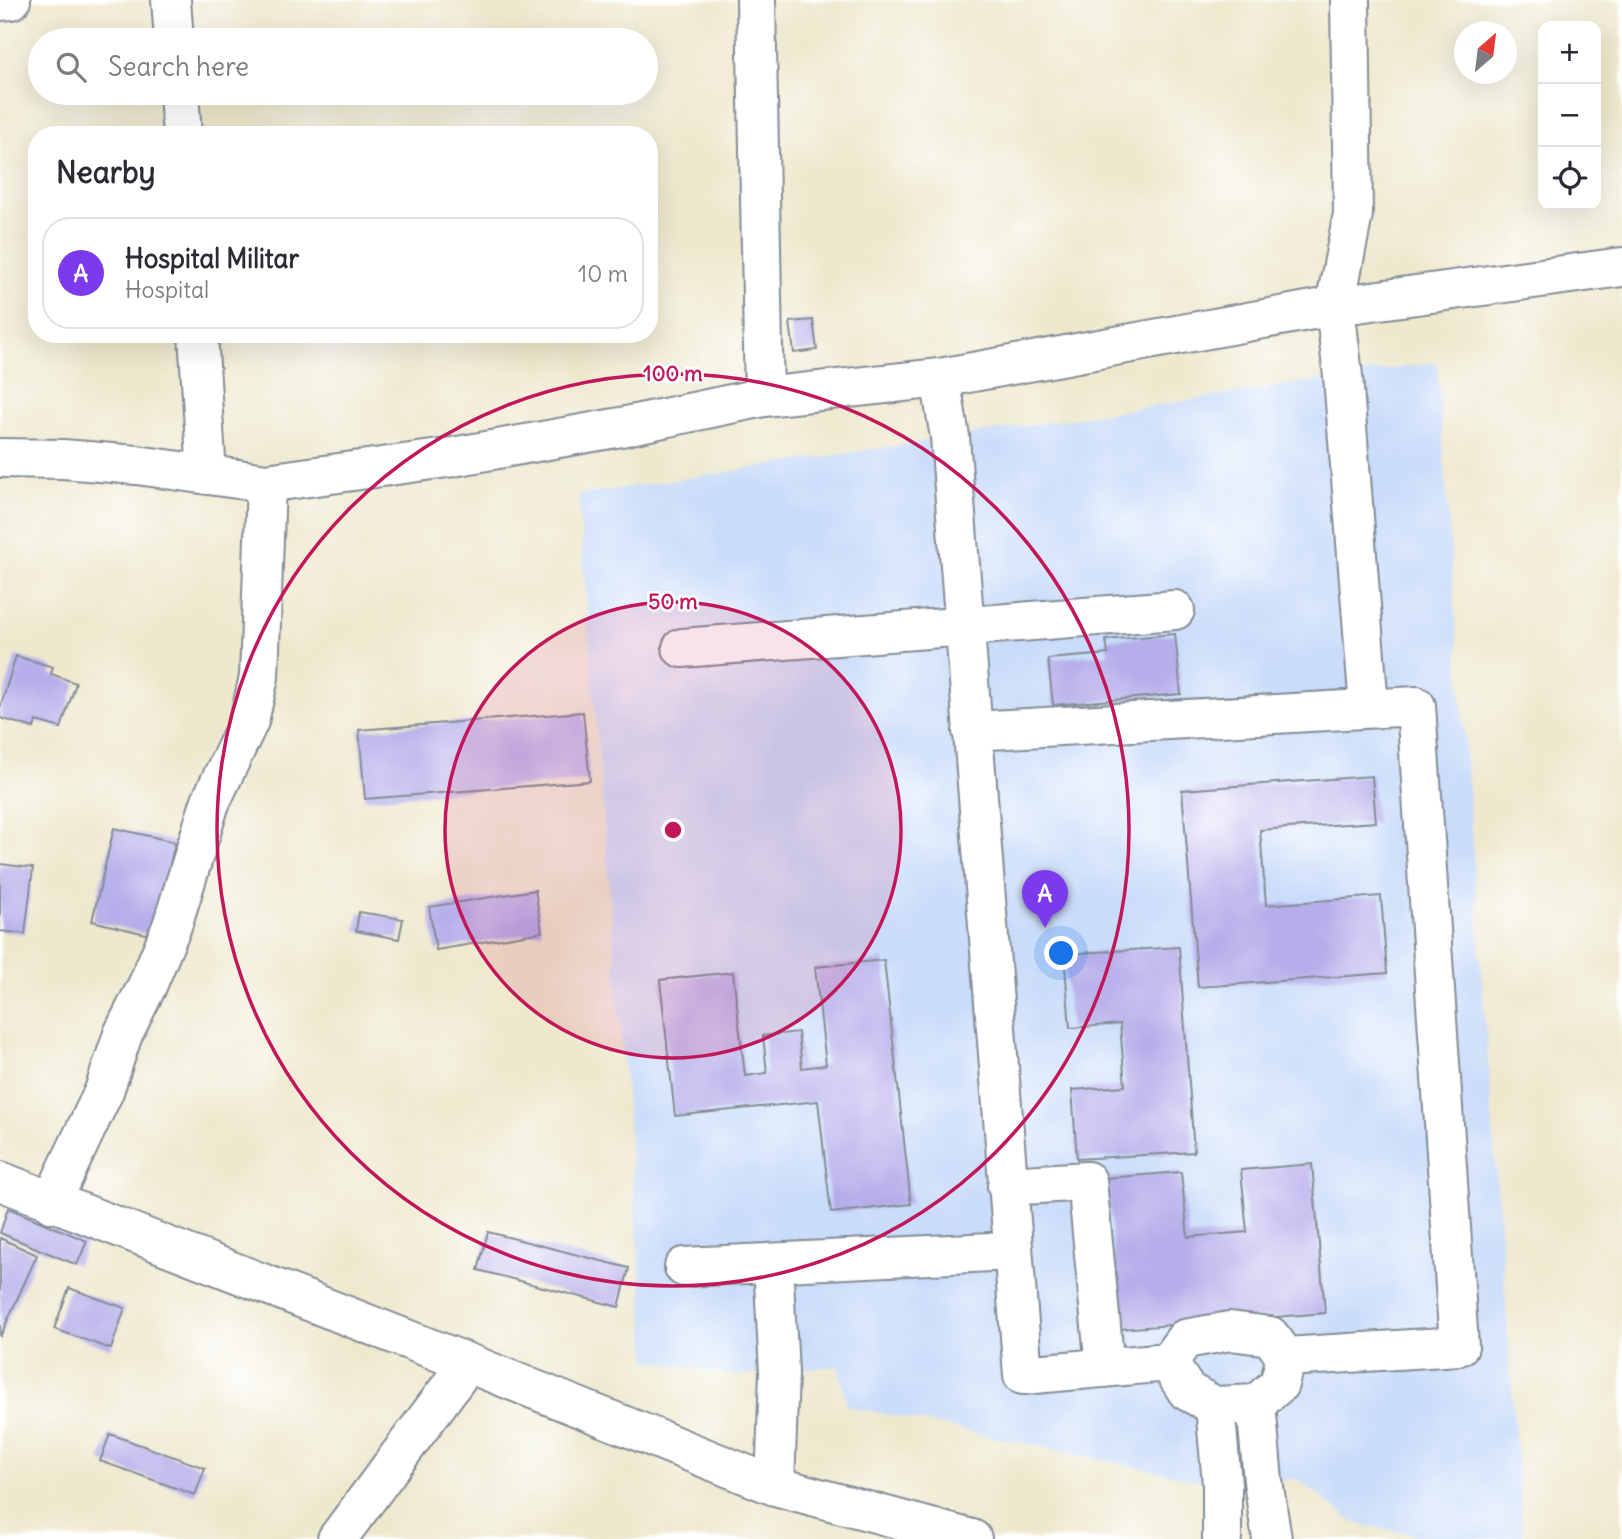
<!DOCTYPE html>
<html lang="en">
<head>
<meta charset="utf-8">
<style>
  :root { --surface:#fff; --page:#f2f2f3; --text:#2b2b33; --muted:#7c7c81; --line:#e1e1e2; --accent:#7c3aed }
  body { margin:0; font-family:Delius,sans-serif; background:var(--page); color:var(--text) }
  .controls { position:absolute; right:21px; top:21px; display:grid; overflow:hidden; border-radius:14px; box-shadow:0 7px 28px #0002 }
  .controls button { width:63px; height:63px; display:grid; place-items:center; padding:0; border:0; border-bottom:2px solid var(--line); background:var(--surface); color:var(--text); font:35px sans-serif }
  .compass { position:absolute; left:1454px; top:21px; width:63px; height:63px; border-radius:50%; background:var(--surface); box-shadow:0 7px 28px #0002; rotate:28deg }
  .you { position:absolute; left:1062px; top:954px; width:24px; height:24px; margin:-18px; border:5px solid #fff; border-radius:50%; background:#1a73e8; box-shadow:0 0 0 10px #1a73e833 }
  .badge { display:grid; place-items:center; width:46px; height:46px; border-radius:50%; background:var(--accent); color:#fff; font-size:23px; font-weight:700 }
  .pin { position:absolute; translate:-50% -58px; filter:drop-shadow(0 2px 4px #0008) }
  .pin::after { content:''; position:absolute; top:37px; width:24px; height:21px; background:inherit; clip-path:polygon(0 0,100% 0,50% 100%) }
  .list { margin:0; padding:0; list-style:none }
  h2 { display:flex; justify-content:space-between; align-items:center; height:91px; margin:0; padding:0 28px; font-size:30px }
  h2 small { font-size:23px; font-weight:400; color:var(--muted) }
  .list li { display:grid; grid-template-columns:46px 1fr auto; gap:21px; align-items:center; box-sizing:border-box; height:112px; margin:0 14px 14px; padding:0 14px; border:2px solid var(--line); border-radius:28px }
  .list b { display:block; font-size:26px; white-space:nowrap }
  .list p { margin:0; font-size:23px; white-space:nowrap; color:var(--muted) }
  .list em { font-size:23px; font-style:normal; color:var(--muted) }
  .icon { flex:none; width:38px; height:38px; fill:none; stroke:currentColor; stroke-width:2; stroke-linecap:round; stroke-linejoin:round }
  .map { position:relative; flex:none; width:1622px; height:1539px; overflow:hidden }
  .search { position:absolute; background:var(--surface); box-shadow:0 7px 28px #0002; left:28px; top:28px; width:630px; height:77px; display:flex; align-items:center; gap:18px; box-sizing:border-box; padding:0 24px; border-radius:38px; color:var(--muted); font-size:26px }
  .panel { position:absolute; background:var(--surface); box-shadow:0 7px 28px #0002; left:28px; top:126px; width:630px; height:217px; border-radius:28px }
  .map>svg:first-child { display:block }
</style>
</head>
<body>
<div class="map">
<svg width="1622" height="1539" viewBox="0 0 1622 1539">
  <rect width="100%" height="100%" fill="#fff"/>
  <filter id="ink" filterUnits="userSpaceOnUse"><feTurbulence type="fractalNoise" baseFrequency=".0143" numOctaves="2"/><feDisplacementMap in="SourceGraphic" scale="14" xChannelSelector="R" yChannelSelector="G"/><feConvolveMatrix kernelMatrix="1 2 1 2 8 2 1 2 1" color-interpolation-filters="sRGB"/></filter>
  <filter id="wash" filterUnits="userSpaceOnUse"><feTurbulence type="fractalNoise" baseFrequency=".00686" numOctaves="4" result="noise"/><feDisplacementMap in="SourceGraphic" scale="28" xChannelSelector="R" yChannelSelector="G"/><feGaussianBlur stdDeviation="1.57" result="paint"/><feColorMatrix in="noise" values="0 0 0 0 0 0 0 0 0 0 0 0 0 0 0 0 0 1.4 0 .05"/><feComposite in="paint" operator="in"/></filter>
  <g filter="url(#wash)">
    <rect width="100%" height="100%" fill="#eee8cd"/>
    <!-- built -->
    <path fill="#c9dcf9" d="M 1437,362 L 1523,1539 L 1435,1539 L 1354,1523 L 1298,1479 L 1216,1484 L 847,1406 L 838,1366 L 737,1376 L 647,1360 L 578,495 Z"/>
    <g id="blocks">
      <!-- building -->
      <path fill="#b6aeea" d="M 813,320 L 817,350 L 794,353 L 790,322 Z
        M 1175,634 L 1181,694 L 1053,705 L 1048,659 L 1108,654 L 1106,640 Z
        M 16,656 L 53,667 L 51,674 L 76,683 L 61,728 L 36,721 L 34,728 L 0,718 L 0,708 Z
        M 583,712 L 590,781 L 365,799 L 359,730 Z
        M 1372,776 L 1376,822 L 1260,830 L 1266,905 L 1381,896 L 1387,973 L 1198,987 L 1182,790 Z
        M 114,828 L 175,842 L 154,936 L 92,921 Z
        M 0,864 L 33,868 L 25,934 L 0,931 Z
        M 535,890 L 542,932 L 436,950 L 429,907 Z
        M 359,912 L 403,919 L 399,939 L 356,931 Z
        M 1179,947 L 1194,1152 L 1077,1159 L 1072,1090 L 1125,1086 L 1120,1024 L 1070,1028 L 1064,954 Z
        M 884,960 L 911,1204 L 831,1213 L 818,1101 L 675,1116 L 660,980 L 733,972 L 745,1076 L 767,1073 L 763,1036 L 798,1032 L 802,1068 L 826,1065 L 815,967 Z
        M 1312,1164 L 1325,1313 L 1120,1329 L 1107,1178 L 1181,1172 L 1188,1237 L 1247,1232 L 1241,1170 Z
        M 8,1208 L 87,1241 L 77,1265 L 0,1233 Z
        M 488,1232 L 629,1268 L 619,1307 L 478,1270 Z
        M 0,1238 L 37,1255 L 0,1337 Z
        M 69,1288 L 125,1308 L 111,1349 L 54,1329 Z
        M 110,1434 L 205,1468 L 195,1495 L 100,1461 Z"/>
    </g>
  </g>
  <g filter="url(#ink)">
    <use href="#blocks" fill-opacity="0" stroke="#848c96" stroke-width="2"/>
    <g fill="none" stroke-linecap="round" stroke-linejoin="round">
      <!-- minor casing -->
      <g stroke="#848c96" stroke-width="42">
        <path id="minor" d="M 171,0 L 174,40
          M 756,0 L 764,397
          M 1350,0 L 1353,214 L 1335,306 L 1343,376 L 1369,708
          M 0,1 L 11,0
          M 179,93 L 182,135
          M 198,334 L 207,475
          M 940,378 L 950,437 L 1023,1375 L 1168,1362 L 1185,1339 L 1230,1331 L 1270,1336 L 1286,1357 L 1279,1384 L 1256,1404 L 1215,1406 L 1187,1391 L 1168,1362
          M 0,458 L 63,459 L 137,465 L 266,483 L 447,458 L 621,427 L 764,397 L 940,378 L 1335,306 L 1622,267
          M 682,648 L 1175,610
          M 972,731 L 1416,706 L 1459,1346 L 1286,1357
          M 0,1181 L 468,1363 L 775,1486 L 972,1539
          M 1007,1186 L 1087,1181 L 1105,1368
          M 51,1203 L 104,1091 L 123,1034 L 147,986 L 172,926 L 210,803 L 249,721 L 259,677 L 266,483
          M 773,1263 L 779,1372 L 775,1486
          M 684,1267 L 1012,1251
          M 1256,1404 L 1263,1481 L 1272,1539
          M 1215,1406 L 1222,1484 L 1222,1539
          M 337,1539 L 468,1363"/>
      </g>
      <!-- minor -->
      <use href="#minor" stroke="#fff" stroke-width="38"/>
    </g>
  </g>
  <!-- distance rings -->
  <circle cx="673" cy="830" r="228" fill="#c2185b" fill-opacity=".12"/>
  <g fill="none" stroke="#c2185b" stroke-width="3.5">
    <circle cx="673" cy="830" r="228"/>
    <circle cx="673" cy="830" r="456"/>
  </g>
  <circle cx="673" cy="830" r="10" fill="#c2185b" stroke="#fff" stroke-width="3.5"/>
  <g font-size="21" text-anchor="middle" font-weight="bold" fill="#c2185b" stroke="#fff" stroke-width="5" stroke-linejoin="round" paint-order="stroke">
    <text x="673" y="381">100 m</text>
    <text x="673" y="609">50 m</text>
  </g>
</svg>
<div class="controls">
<button>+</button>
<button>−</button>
<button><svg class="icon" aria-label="locate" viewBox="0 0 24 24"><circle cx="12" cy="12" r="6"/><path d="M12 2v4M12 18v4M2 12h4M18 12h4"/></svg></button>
</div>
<svg class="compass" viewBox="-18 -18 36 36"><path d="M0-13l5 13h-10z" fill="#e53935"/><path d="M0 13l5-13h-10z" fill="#7c7c81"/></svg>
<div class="you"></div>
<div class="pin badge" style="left:1045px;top:928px">A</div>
<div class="search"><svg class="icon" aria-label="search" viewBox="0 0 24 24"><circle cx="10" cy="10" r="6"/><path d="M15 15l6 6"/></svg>Search here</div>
<section class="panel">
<h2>Nearby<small></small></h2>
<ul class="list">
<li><span class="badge">A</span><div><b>Hospital Militar</b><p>Hospital</p></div><em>10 m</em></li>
</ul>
</section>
</div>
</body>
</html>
